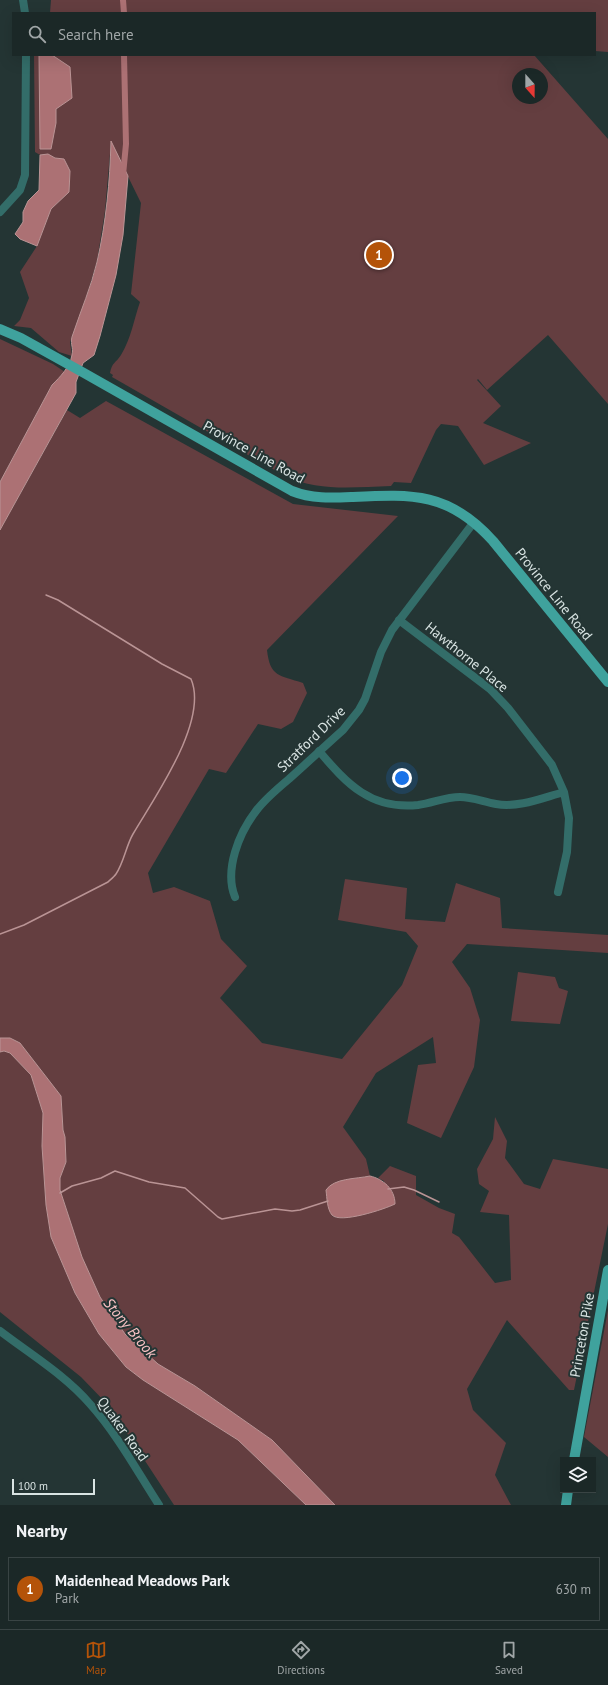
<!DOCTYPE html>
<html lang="en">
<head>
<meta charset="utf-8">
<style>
  :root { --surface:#1b2827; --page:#24302f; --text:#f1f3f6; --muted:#a0a6a7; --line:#394444; --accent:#b45309 }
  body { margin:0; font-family:"PT Sans",sans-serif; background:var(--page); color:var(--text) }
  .controls { position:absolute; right:12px; bottom:12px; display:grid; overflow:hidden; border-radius:0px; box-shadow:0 4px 16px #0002 }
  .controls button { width:36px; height:36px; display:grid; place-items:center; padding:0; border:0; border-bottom:1px solid var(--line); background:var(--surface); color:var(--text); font:20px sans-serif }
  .compass { position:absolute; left:512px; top:68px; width:36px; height:36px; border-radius:50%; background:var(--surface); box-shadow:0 4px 16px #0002; rotate:159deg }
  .scale { position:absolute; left:12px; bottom:10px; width:83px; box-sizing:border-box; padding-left:4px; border:2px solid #d9e4e3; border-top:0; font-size:11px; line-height:14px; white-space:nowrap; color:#d9e4e3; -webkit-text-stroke:3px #243534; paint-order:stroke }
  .you { position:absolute; left:402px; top:778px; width:14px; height:14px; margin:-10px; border:3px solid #fff; border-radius:50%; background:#1a73e8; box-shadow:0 0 0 6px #1a73e833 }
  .badge { display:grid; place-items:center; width:26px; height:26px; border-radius:50%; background:var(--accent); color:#fff; font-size:13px; font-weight:700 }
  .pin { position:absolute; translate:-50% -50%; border:2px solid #fff; box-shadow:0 1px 4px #0006 }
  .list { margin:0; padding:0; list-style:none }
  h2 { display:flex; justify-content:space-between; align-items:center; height:52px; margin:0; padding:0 16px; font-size:17px }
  h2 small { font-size:13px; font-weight:400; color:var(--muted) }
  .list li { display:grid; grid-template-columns:26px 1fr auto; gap:12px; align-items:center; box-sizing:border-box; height:64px; margin:0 8px 8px; padding:0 8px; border:1px solid var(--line); border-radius:0px }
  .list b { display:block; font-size:15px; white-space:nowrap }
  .list p { margin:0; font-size:13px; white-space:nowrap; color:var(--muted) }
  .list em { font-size:13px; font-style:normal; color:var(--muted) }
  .icon { flex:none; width:22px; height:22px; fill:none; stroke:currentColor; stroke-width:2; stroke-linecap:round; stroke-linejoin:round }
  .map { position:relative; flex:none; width:608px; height:1505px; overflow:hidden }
  .search { position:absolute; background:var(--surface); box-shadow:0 4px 16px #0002; left:12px; right:12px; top:12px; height:44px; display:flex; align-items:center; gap:10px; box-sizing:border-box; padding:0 14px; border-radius:0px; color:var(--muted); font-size:15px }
  .sheet { height:124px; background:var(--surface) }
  nav { display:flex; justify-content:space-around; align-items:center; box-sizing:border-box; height:56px; border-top:1px solid var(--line); background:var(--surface); font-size:11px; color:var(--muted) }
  nav a { display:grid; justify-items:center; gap:2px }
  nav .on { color:var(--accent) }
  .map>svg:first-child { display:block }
</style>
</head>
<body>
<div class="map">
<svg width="608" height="1505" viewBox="0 0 608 1505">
  <rect width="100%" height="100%" fill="#243534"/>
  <!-- green -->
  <path fill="#643e40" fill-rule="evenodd" d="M 51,0 L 608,0 L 608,52 L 595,51 L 595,13 L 50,13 Z
    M 34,55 L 534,55 L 608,139 L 608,404 L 548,335 L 487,390 L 478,379 L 477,380 L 501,406 L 483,423 L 531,443 L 484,465 L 458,426 L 441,424 L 436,430 L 411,483 L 394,482 L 391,486 C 354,487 319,492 285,476 L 112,377 L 113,375 L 110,373 C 112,362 116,363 121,355 C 131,339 134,319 140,302 L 131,294 L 141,203 L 111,142 L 105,211 L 97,261 L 83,308 L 70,342 L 72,356 L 59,352 L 31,328 L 14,326 L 20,320 L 29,298 L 20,272 L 37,246 L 51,209 L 69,192 L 70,171 C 60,163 53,153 40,155 L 35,152 ZM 518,74 L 542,74 L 542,98 L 518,98 Z
    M 0,339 L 53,364 L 65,372 L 52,385 L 0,482 Z
    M 106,401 L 293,504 L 398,516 L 267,650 C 270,677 279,675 303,683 L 307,693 L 293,722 L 281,729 L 258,724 L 226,773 L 209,769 L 148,873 L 153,893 L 174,887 L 210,901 L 221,939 L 247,966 L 220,998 L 262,1043 L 342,1059 L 402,985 L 418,946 L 406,932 L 338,920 L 345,879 L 407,888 L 405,919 L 445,922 L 456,883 L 500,898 L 502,928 L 608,935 L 608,953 L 467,944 L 452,962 L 470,988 L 480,1020 L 474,1067 L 441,1138 L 407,1123 L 418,1065 L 436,1063 L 433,1037 L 376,1073 L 343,1127 L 366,1159 L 370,1176 L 347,1180 L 332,1216 L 337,1218 L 342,1218 L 388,1207 L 384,1181 L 378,1178 L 390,1166 L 416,1176 L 416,1195 L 439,1208 L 455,1214 L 452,1233 L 459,1237 L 495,1283 L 511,1280 L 509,1215 L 480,1212 L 489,1191 L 479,1184 L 477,1169 L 493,1139 L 495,1117 L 507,1141 L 505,1158 L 524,1184 L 540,1189 L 553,1159 L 608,1169 L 608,1224 L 574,1390 L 569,1390 L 507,1320 L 467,1389 L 473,1410 L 506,1443 L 495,1475 L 511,1505 L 335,1505 L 272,1440 L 195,1386 L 158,1364 L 125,1334 L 100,1297 L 82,1257 L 60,1190 L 60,1178 L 66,1162 L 65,1137 L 63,1130 L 61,1096 L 20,1043 L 10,1038 L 0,1038 L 0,530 L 67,410 L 80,418 Z
    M 518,972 L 555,977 L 559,988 L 568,991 L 560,1024 L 511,1021 Z
    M 4,1051 L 10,1053 L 31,1075 L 43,1113 L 42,1146 L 46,1205 L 51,1237 L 75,1293 L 99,1334 L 126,1367 L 143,1380 L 238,1440 L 306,1505 L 174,1505 L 109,1406 L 81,1377 L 0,1312 L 0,1052 Z
    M 608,1310 L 608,1457 L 584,1437 Z"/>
  <!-- water -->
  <path fill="#ac7174" stroke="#ba9495" d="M 39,55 L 52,55 L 70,67 L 72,98 L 56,109 L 56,123 L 51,149 L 40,149 Z
    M 111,141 L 128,176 L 123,235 L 116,275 L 100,336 L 94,355 L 83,363 L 76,382 L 76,393 L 0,530 L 0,482 L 52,385 C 60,377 70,367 72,355 C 74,347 69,343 73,334 C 81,310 91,287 97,262 C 106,223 110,181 111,141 Z
    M 48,154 L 55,158 L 64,159 L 70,171 L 69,192 L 51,209 L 37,246 L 20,239 L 15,234 L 23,222 L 23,212 L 28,201 L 39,190 L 40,155 Z
    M 0,1038 L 10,1038 L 20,1043 L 61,1096 L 63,1130 L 65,1137 L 66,1162 L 60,1178 L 60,1190 L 82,1257 L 100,1297 L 125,1334 L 158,1364 L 195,1386 L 272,1440 L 335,1505 L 306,1505 L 238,1440 L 143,1380 L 126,1367 L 99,1334 L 75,1293 L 51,1237 L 46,1205 L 42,1146 L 43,1113 L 31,1075 L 10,1053 L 4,1051 L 0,1052 Z
    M 370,1176 C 383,1179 395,1189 395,1204 C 385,1209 340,1224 332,1215 C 327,1209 327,1198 326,1190 C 334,1178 356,1179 370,1176 Z"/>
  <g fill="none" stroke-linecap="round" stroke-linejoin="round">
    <!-- stream -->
    <path stroke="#ba9495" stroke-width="1.5" d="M 0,934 L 24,925 L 108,882 C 110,880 114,877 116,874 C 124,862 126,846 133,834 C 154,798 209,721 191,679 L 162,664 L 58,600 L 46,595
      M 388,1189 L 404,1187 L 414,1190 L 439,1202
      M 60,1193 L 72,1186 L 101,1178 L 115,1171 L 149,1182 L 185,1188 L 218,1217 L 222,1219 L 275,1209 L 292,1211 L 300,1210 L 328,1201"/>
    <!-- canal -->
    <path stroke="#ac7174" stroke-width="6" d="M 123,0 L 124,13
      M 123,175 L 126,144 L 124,55"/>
    <!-- minor -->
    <path stroke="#336d69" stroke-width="8" d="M 23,0 L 25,13
      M 0,212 L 20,190 L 25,175 L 26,55
      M 399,620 L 490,689 L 508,708 L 552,765 L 564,792 L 569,818 L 567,852 L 558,892
      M 319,751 C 347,784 371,810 418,805 C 433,803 445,797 460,797 C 472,797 484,802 496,804 C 519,808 542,798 564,792
      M 235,897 C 224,870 239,833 256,811 C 265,799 277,789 289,779 C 307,763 325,746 343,730 L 359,710 L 365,699 L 381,652 L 392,630 L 474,522
      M 0,1331 C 30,1354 65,1375 90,1404 C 117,1434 137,1471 159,1505"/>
    <!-- major -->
    <path stroke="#3fa29d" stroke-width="10" d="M 0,329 L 21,338 L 84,373 L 292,491 C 312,499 331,498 352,497 C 413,494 449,492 493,541 L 608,682
      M 574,1460 L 608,1270
      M 566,1505 L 568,1490"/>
  </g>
  <g text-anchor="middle" stroke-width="4" stroke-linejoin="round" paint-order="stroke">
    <!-- street labels -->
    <g font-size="14" fill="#d9e4e3" stroke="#243534">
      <text transform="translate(254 452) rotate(29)" y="5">Province Line Road</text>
      <text transform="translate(554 594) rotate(51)" y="5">Province Line Road</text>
      <text transform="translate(467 657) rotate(39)" y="5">Hawthorne Place</text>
      <text transform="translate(311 739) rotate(-44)" y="5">Stratford Drive</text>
      <text transform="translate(582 1335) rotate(-80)" y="5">Princeton Pike</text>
      <text transform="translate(123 1429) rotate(54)" y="5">Quaker Road</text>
    </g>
    <!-- water labels -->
    <g font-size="15" font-style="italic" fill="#fac3c5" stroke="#243534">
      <text transform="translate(130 1328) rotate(50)" y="5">Stony Brook</text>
    </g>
  </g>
</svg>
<div class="controls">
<button><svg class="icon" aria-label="layers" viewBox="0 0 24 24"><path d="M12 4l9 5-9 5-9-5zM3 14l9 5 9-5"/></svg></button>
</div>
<svg class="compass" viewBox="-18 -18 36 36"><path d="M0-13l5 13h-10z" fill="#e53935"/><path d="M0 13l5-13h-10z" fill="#a0a6a7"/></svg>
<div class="scale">100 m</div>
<div class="you"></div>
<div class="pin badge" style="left:379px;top:255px">1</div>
<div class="search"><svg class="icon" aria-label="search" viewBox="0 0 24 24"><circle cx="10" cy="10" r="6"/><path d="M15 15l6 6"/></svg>Search here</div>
</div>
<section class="sheet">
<h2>Nearby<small></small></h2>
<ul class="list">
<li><span class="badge">1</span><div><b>Maidenhead Meadows Park</b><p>Park</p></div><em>630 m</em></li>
</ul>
</section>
<nav>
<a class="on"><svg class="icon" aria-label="map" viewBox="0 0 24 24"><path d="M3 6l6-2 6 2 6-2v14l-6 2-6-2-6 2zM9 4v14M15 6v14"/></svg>Map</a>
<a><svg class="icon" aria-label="directions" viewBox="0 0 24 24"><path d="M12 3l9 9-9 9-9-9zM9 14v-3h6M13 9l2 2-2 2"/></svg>Directions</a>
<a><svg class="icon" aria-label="saved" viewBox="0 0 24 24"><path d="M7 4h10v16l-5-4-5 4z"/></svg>Saved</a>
</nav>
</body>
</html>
